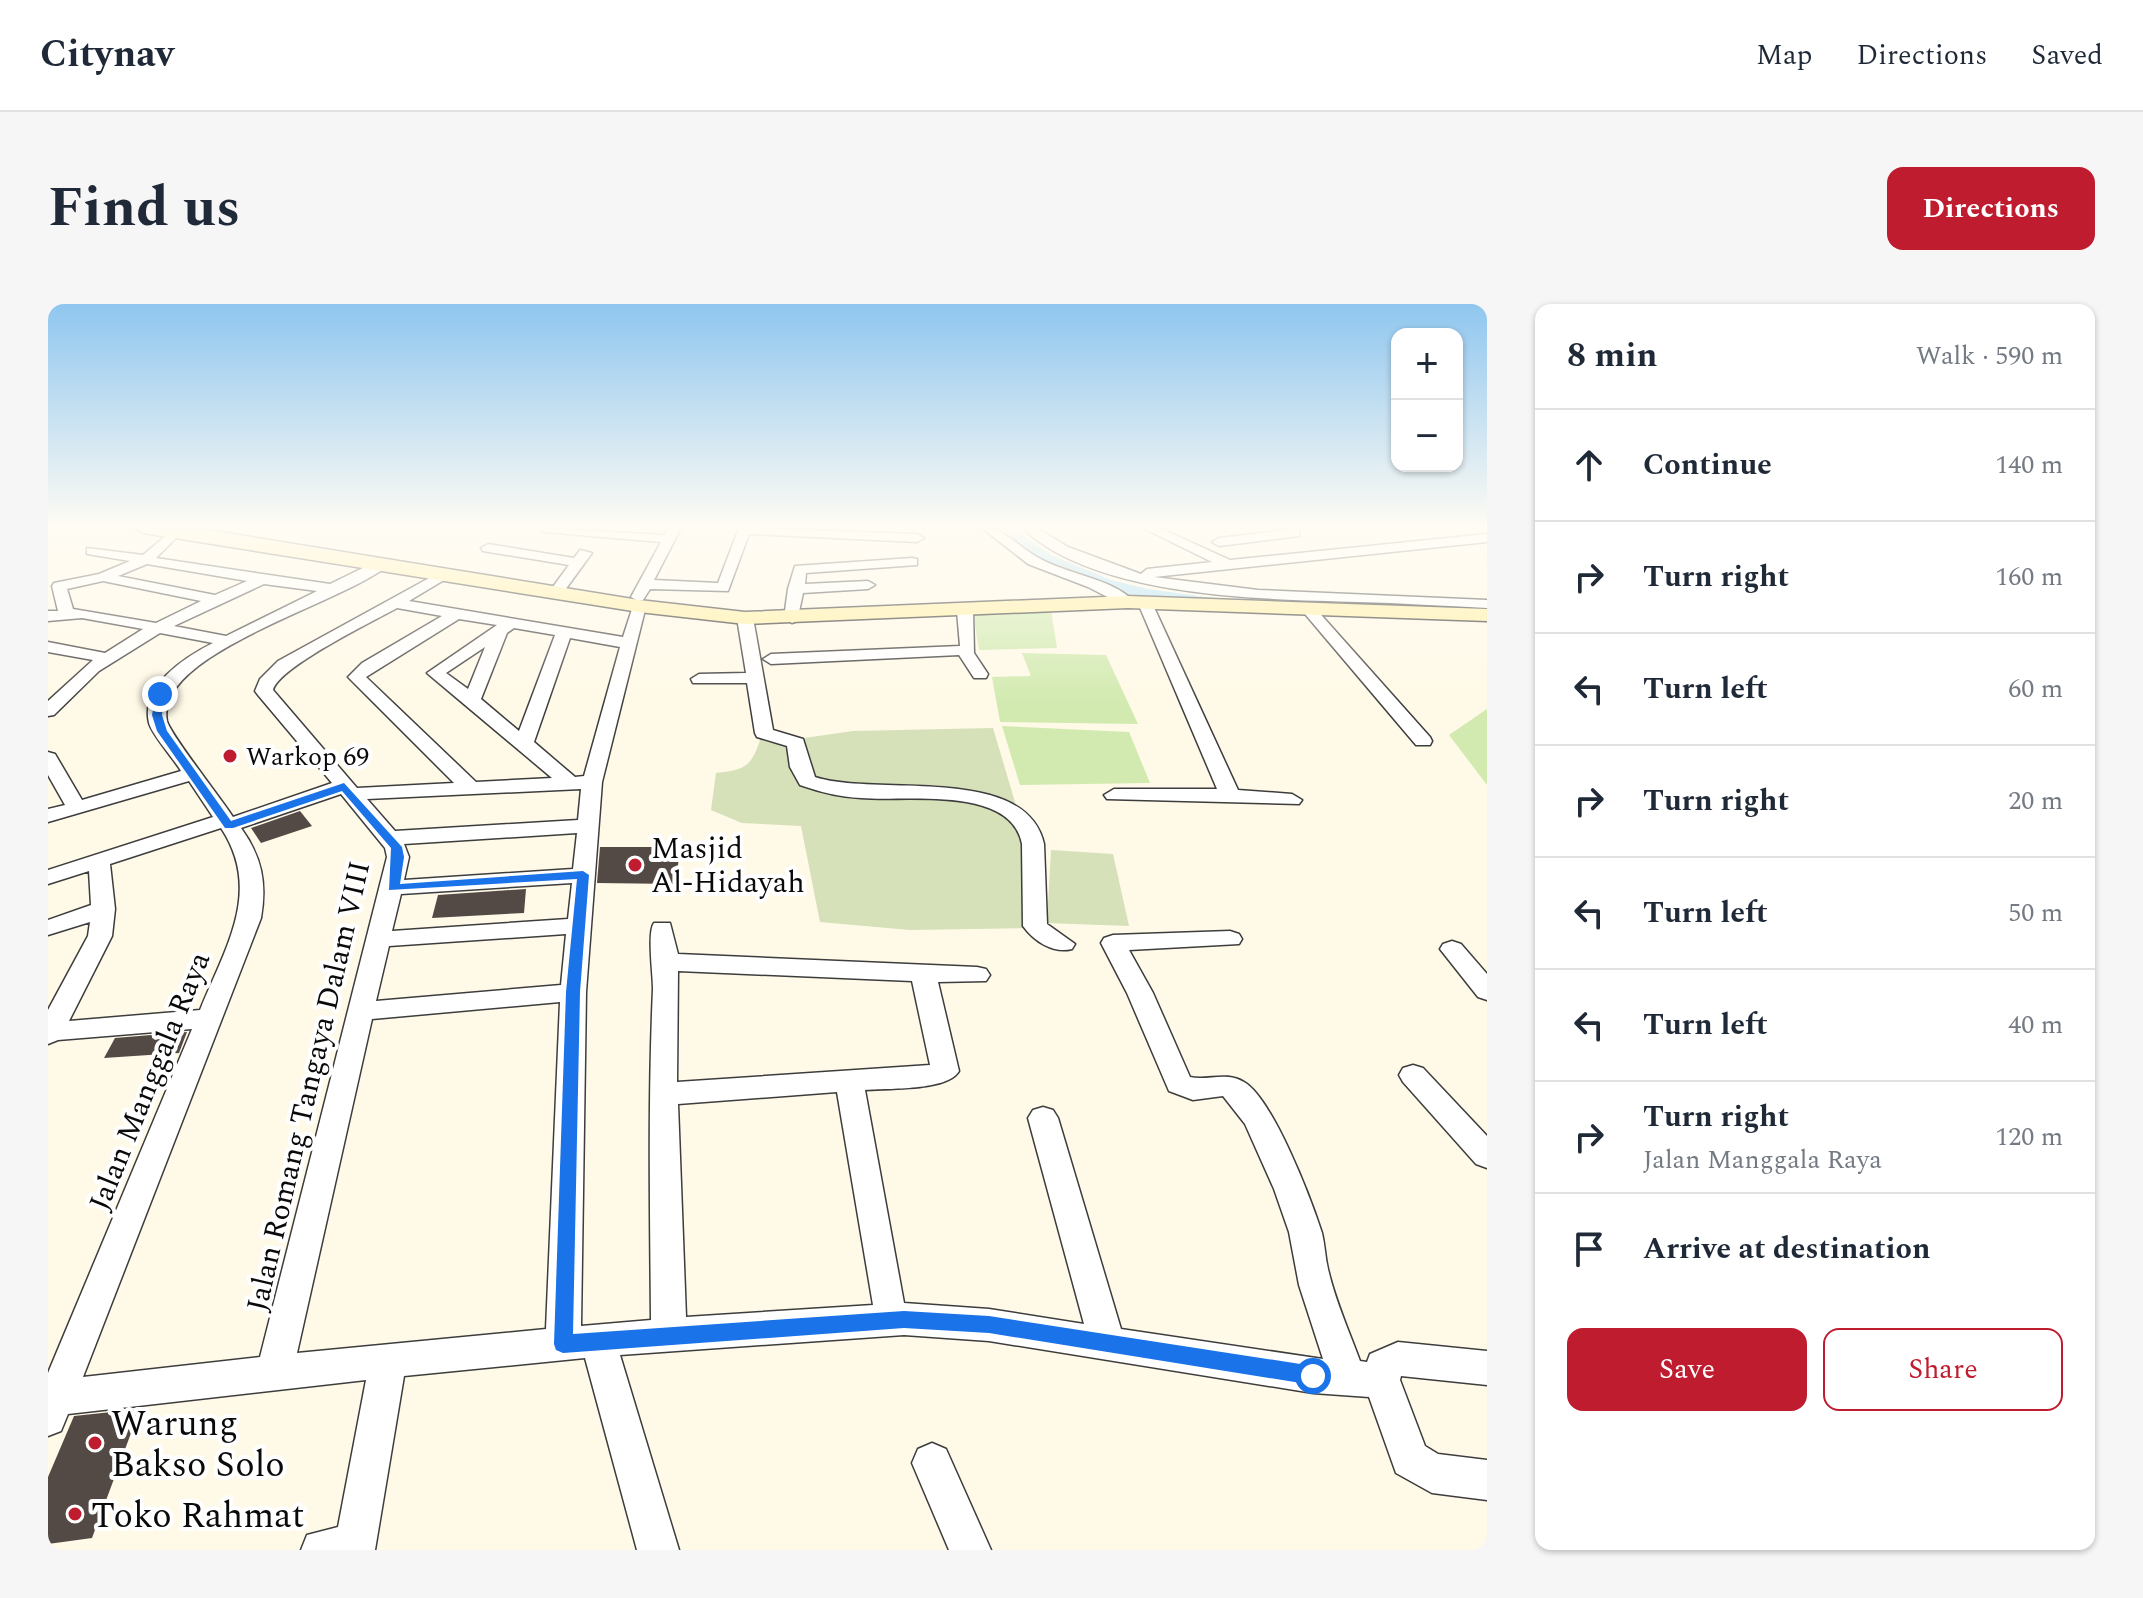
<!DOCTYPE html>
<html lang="en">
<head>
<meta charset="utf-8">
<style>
  :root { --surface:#fff; --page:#f6f6f7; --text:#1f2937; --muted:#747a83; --line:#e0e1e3; --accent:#bf1d2f }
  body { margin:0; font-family:Spectral,serif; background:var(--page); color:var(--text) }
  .controls { position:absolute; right:24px; top:24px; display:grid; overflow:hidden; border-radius:16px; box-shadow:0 2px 6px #0004 }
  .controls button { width:72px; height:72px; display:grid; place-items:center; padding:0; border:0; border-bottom:2px solid var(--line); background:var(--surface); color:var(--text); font:40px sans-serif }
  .stop { position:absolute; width:24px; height:24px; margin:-18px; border:6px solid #1a73e8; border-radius:50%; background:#fff }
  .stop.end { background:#1a73e8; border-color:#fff; box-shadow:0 2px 8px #0008 }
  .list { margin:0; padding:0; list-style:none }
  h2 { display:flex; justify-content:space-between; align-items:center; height:104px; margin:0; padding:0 32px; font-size:34px }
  h2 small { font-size:26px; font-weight:400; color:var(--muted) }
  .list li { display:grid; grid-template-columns:52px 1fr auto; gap:24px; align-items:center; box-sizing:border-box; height:112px; padding:0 32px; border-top:2px solid var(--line) }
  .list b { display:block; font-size:30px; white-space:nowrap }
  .list p { margin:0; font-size:26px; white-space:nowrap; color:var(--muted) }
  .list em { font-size:26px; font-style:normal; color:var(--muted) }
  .actions { display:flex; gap:16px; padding:24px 32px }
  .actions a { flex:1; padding:18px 0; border:2px solid var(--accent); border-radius:16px; text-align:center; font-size:28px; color:var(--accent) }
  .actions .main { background:var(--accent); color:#fff }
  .icon { flex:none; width:44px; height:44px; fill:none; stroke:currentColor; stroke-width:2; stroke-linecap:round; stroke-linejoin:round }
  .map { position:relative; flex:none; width:1439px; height:1246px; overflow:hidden; border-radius:16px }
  header { display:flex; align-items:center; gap:48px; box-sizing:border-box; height:112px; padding:0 40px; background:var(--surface); border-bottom:2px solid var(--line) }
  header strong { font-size:38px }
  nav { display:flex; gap:44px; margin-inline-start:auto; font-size:28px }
  .intro { display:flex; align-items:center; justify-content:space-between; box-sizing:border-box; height:192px; padding:0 48px }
  h1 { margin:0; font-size:56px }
  .button { padding:20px 36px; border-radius:16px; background:var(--accent); color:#fff; font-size:28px; font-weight:700 }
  main { display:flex; gap:48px; padding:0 48px }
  aside { flex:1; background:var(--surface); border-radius:16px; box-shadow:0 2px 6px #0004 }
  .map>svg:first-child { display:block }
</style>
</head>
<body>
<header>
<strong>Citynav</strong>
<nav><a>Map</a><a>Directions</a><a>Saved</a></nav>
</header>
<div class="intro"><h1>Find us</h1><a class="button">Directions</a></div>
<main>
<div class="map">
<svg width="1439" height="1246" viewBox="0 0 1439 1246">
  <rect width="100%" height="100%" fill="#fff9e7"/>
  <!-- green -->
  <path fill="#d2eab0" d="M 1003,306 L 1009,344 L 931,346 L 925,309 Z
    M 974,349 L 1058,351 L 1090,420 L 952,418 L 944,373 L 983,372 Z
    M 1439,405 L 1439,481 L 1401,431 Z
    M 954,422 L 1081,428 L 1102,479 L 972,481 Z"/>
  <!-- cemetery -->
  <path fill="#d6e0b9" d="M 945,424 L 977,532 L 986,624 L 862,626 L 772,618 L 753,522 L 694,519 L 663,506 L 668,469 C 698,466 704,462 713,433 L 756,434 L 805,427 Z
    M 1003,546 L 1065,550 L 1081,622 L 999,619 Z"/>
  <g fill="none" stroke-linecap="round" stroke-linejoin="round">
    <!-- canal -->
    <path fill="#aae0f9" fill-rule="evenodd" d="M 952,224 L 966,224 L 1003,251 L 1063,276 L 1100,285 L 1165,294 L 1172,298 C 1163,306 1144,300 1131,299 C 1068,290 997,272 952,224 Z"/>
  </g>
  <!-- building -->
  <path fill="#534a46" d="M 252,507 L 264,522 L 213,539 L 203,524 Z
    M 552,543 L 632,543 L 628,580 L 549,579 Z
    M 478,585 L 476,609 L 384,614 L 390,591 Z
    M 139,728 L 131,749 L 56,754 L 67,734 Z
    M 92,1105 L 44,1234 L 0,1240 L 0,1173 L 26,1112 Z"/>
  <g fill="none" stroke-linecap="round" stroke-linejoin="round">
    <!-- street casing -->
    <g stroke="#3d3d3d" stroke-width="3">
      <path id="street" d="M 127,224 L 134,228 L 108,254 L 282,280 L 331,256 L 343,259 C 301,298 105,348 119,417 C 122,430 175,497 185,513 L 284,479 L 210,391 L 207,387 L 212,375 L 230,357 L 394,267 L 406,270 L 361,297 L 575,333 L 586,299 L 596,299 L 598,302 L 554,478 L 538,688 L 533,1022 L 603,1016 C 602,905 600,795 605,685 C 605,670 599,628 606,619 L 622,619 L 630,650 L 929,663 L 938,665 L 942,671 L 938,677 L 890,678 L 911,767 C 900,787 840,784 817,786 L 856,999 L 941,1005 L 1036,1020 L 980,814 L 985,806 L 995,803 L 1005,806 L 1010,814 L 1073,1025 L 1275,1055 L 1251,981 L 1241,928 L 1226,885 L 1197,820 L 1175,792 L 1145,796 L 1121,787 L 1079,689 L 1053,639 L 1056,634 L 1065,631 L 1182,627 L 1191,630 L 1194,635 L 1191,640 L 1081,646 L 1105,689 L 1142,773 C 1160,777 1178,767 1196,778 C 1225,795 1263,895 1274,929 C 1277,941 1277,953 1280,965 C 1287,996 1301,1027 1312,1057 L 1319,1058 L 1322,1050 L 1350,1038 L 1439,1047 L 1439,1081 L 1353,1072 L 1352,1076 L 1377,1142 L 1390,1150 L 1439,1156 L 1439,1196 L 1384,1189 L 1348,1169 L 1321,1093 L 1265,1089 L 941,1037 L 856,1031 L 572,1051 L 631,1246 L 589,1246 L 537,1054 L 356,1072 L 327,1246 L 253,1246 L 259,1231 L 290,1223 L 318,1076 L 20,1110 L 13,1127 L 0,1132 L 0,1069 L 144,725 L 10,736 L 0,740 L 0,706 L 40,632 L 42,618 L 0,631 L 0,616 L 43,601 L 41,567 L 0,580 L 0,566 L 165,513 L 141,477 L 0,518 L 0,505 L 17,501 L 0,471 L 0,448 L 7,450 L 34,496 L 133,467 C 126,455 104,431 101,419 C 92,382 137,353 165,339 L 112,329 L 51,367 L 6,411 L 0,412 L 0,397 L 45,356 L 0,348 L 0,338 L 57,349 L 95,325 L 34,314 L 0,317 L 0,307 L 10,307 L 4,282 L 6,279 L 51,270 L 82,257 L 39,250 L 39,244 L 95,251 ZM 99,260 L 199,277 L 167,291 L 70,272 ZM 55,277 L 153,297 L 108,319 L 25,305 L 19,285 ZM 216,280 L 269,287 L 178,332 L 126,322 ZM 349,304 L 394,312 L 314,359 L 300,373 L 406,479 L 309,484 L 225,386 C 231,363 324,318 349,304 ZM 411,315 L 449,321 L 379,369 L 504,474 L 428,478 L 318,373 ZM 466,324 L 507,331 L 471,427 L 433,395 L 459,329 ZM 522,334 L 572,343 L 536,472 L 527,473 L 486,438 ZM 437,343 L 420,385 L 398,369 ZM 533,485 L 530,516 L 347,527 L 319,495 ZM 293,490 L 337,544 L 339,553 L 212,1053 L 35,1073 L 213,614 C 219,579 214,553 193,524 ZM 173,524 C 215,587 177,644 152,706 L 21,717 L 64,632 L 67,605 L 62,560 ZM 529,529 L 525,565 L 356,576 L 361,553 L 356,540 ZM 524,579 L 520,615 L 344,627 L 353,590 ZM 518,630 L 513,681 L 328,697 L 341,642 ZM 630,667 L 864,677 L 882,761 L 629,778 ZM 512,698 L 498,1025 L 249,1049 L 324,715 ZM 789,788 L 825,1001 L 638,1013 L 630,800 Z
        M 490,224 L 617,231 L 620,224 L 633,224 L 606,276 L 670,279 L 691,224 L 869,230 L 876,234 L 869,238 L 701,230 L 680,287 L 602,285 L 595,296 L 590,297 L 583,293 L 613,238 L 496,228 Z
        M 934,224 C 957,224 969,242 989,253 C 1019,271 1062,273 1087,298 L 1085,301 L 1075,301 L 1040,283 L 980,260 Z
        M 974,224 L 989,224 L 1020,243 L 1093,270 L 1099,265 L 1164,258 L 1095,224 L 1112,224 L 1182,256 L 1439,230 L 1439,238 L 1106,273 L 1210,286 L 1439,296 L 1439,304 C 1396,302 1353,299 1310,298 C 1213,295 1049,294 974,224 Z
        M 1246,225 L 1251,226 L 1251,232 L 1171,242 L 1164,238 L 1171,234 Z
        M 440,240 L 526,254 L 532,246 L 544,249 L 514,290 L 509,291 L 502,287 L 521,261 L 435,247 L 433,244 Z
        M 864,254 L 869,255 L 869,261 L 758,269 L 757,280 L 820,277 L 827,281 L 820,285 L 755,289 L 749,317 L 744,319 L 736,314 L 740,285 L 747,262 Z
        M 1097,295 L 1104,299 L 1190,486 L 1244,490 L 1254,496 L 1251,500 L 1059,495 L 1056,491 L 1066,485 L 1169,485 L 1090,299 Z
        M 917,302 L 925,307 L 926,349 L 940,370 L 938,374 L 926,374 L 911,351 L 723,360 L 715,355 L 723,350 L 912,342 L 909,307 Z
        M 1262,302 L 1267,304 L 1382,433 L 1384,437 L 1382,441 L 1368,441 L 1257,310 L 1254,307 Z
        M 697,309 L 705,314 L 725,426 L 755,435 L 767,473 C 828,493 978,459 996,540 L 999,620 L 1027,640 L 1024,645 C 1005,650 986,637 975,622 L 974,540 C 963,481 858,498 813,494 C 791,493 772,488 752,481 L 742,463 L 739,442 L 709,433 L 707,429 L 699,379 L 645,379 L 643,375 L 651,370 L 698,369 L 689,314 Z
        M 1404,637 L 1413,640 L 1439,670 L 1439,696 L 1430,693 L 1392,645 L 1395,640 Z
        M 1365,761 L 1375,764 L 1439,832 L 1439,864 L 1428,860 L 1355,778 L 1351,771 L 1355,764 Z
        M 884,1139 L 898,1145 L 943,1246 L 901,1246 L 864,1159 L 870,1145 Z"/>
    </g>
    <!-- secondary casing -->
    <g stroke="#2c2c2c" stroke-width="3">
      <path id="secondary" d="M 86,224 L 139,224 L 172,228 L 591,296 L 697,308 L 1080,292 L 1439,305 L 1439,317 L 1080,304 L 697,320 L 591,308 L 95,229 Z"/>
    </g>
    <!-- street -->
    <use href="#street" fill="#fff" fill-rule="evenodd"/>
    <!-- secondary -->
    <use href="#secondary" fill="#ffefa2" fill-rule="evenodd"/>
  </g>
  <!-- sky -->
  <linearGradient id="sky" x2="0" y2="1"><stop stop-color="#8fc6ef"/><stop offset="0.56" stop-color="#fffcf4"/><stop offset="1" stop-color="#fffcf4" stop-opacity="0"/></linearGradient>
  <rect width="1439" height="399" fill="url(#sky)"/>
  <!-- route -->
  <path fill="#1a73e8" d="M 112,387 L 117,390 L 114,411 L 119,427 L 183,517 L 296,479 L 354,543 L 356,553 L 352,580 L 535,567 L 541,571 L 532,688 L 525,1030 L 856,1007 L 941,1012 L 1265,1062 L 1272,1065 L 1275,1072 L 1272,1078 L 1265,1081 L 941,1029 L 856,1024 L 515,1049 L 508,1046 L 506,1040 L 518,688 L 529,575 L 341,586 L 343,544 L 294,487 L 185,524 L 177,524 L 109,427 L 104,411 L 108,390 Z"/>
  <!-- markers -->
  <g fill="#bf1d2f" stroke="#fff" stroke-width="3">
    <circle cx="182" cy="452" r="8"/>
    <circle cx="587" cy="561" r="8"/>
    <circle cx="47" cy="1139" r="8"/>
    <circle cx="27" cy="1210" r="8"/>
  </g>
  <g text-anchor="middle" stroke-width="8" stroke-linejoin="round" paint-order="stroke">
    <!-- far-poi labels -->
    <g font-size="26" fill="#0a0a0a" stroke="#fff" text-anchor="start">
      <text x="198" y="461">Warkop 69</text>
    </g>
    <!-- poi labels -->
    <g font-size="30" fill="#0a0a0a" stroke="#fff" text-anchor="start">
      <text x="603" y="554">Masjid<tspan x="603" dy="34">Al-Hidayah</tspan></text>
    </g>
    <!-- street labels -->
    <g font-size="30" fill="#0a0a0a" stroke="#fff">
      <text transform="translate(101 777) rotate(-68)" y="10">Jalan Manggala Raya</text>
      <text transform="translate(260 782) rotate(-77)" y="10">Jalan Romang Tangaya Dalam VIII</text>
    </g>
    <!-- near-poi labels -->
    <g font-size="36" fill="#0a0a0a" stroke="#fff" text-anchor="start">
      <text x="63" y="1131">Warung<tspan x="63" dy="41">Bakso Solo</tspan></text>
      <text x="43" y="1223">Toko Rahmat</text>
    </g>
  </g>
</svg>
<div class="controls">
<button>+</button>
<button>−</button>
</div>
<div class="stop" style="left:1265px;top:1072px"></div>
<div class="stop end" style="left:112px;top:390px"></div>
</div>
<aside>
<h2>8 min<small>Walk · 590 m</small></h2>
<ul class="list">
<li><svg class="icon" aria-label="ahead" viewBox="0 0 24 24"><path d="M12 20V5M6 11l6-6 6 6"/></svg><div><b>Continue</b></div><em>140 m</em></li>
<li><svg class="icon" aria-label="right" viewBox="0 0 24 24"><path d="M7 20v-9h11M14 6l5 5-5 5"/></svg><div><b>Turn right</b></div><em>160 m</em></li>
<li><svg class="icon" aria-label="left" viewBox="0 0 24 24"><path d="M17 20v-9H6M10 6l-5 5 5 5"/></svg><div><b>Turn left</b></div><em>60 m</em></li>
<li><svg class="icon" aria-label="right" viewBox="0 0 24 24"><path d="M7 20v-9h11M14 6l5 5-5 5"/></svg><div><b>Turn right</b></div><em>20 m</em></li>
<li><svg class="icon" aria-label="left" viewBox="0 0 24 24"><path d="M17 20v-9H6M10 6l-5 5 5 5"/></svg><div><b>Turn left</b></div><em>50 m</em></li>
<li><svg class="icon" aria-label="left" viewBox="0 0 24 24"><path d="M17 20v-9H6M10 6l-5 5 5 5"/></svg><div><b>Turn left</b></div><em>40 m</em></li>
<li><svg class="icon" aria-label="right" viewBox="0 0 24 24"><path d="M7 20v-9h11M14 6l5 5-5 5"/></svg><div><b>Turn right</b><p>Jalan Manggala Raya</p></div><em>120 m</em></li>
<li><svg class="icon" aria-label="arrive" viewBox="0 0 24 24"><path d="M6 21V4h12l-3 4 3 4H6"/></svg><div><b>Arrive at destination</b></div></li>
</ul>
<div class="actions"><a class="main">Save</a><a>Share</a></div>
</aside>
</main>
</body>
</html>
